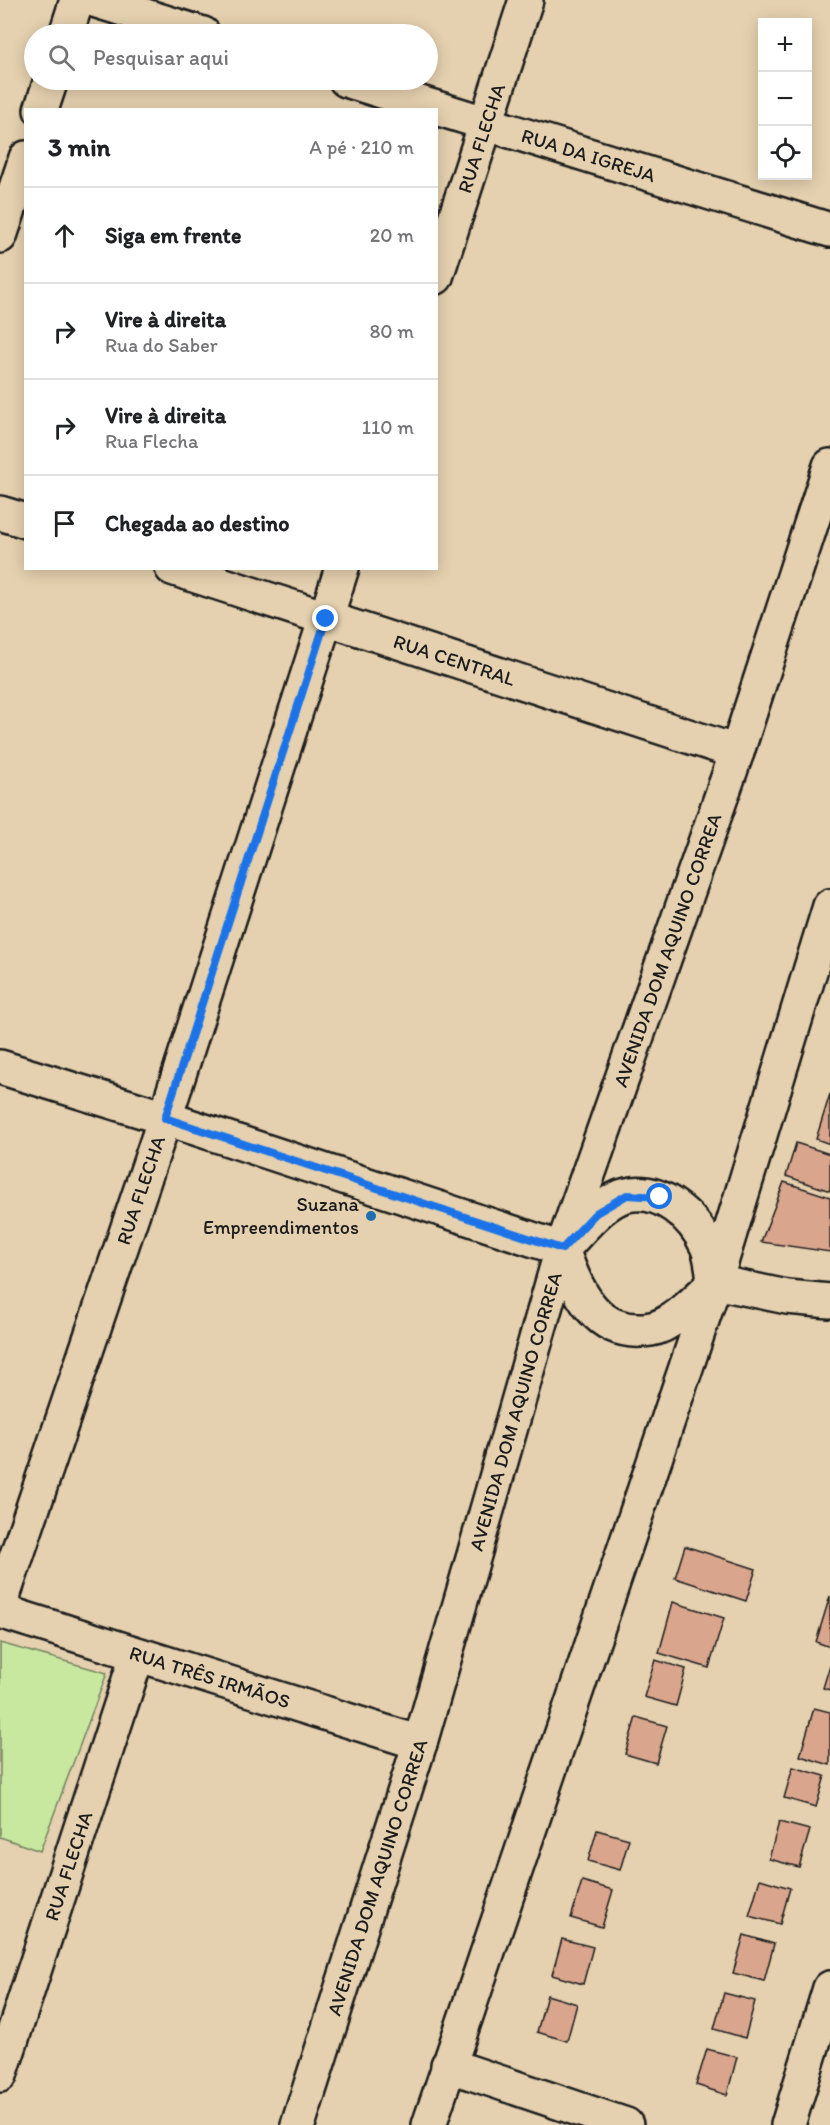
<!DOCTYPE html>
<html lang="pt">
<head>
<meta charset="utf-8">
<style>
  :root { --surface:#fff; --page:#f6f6f6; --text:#202124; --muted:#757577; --line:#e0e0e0 }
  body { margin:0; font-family:Itim,sans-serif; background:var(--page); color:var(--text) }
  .controls { position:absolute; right:18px; top:18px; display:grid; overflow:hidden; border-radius:0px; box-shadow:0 3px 15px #0003 }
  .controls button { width:54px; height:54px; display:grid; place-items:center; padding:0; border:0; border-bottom:2px solid var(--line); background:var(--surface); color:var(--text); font:30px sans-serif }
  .stop { position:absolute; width:18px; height:18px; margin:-14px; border:4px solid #1a73e8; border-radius:50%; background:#fff }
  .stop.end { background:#1a73e8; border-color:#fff; box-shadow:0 2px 6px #0008 }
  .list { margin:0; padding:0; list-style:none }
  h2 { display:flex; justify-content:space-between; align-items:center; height:78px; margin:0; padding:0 24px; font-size:26px }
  h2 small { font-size:20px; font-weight:400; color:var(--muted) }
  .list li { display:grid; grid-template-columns:39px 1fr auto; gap:18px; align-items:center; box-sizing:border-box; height:96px; padding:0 24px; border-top:2px solid var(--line) }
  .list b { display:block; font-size:22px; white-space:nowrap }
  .list p { margin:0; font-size:20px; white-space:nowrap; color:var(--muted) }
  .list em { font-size:20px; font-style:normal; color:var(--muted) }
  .icon { flex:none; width:33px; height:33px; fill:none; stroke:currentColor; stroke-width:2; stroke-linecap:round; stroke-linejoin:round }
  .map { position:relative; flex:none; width:830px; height:2125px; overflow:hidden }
  .search { position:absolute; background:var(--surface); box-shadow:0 3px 15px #0003; left:24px; top:24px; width:414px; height:66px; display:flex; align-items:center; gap:15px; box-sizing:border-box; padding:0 21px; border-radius:33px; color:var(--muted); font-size:22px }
  .panel { position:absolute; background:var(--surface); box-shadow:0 3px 15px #0003; left:24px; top:108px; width:414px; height:462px; border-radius:0px }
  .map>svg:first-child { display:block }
</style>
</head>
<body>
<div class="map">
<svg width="830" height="2125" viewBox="0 0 830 2125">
  <rect width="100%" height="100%" fill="#e5d1af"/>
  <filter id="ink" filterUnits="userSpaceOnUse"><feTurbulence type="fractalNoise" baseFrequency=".0167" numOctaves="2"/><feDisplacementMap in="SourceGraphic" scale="12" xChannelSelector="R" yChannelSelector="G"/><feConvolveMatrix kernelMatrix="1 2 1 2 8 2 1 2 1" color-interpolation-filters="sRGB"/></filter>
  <g filter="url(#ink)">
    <!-- green -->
    <path fill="#c8e8a0" stroke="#72825e" stroke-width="1.5" d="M 0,1643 L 107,1673 L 40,1851 L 0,1837 Z"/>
    <!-- building -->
    <path fill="#d9a58d" stroke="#1c1c1c" stroke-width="1.5" d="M 830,1094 L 830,1144 L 816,1139 Z
      M 796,1143 L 830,1154 L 830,1191 L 786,1176 Z
      M 784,1182 L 830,1197 L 830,1252 L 761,1242 Z
      M 685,1546 L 756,1569 L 746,1601 L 675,1578 Z
      M 830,1596 L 830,1647 L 816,1642 Z
      M 673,1602 L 724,1618 L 709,1668 L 659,1653 Z
      M 655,1660 L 686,1669 L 676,1706 L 644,1697 Z
      M 830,1665 L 830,1690 L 823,1688 Z
      M 814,1708 L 830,1712 L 830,1765 L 800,1756 Z
      M 636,1717 L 667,1726 L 656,1763 L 625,1754 Z
      M 793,1767 L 825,1776 L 816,1807 L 784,1798 Z
      M 779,1822 L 810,1830 L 799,1867 L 769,1859 Z
      M 597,1830 L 629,1839 L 620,1870 L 588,1861 Z
      M 760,1879 L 790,1888 L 780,1924 L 749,1916 Z
      M 582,1881 L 613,1890 L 602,1927 L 571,1918 Z
      M 744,1935 L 774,1944 L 764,1981 L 733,1973 Z
      M 562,1939 L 593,1947 L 583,1984 L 552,1975 Z
      M 724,1993 L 755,2001 L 745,2038 L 714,2029 Z
      M 547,1995 L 577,2004 L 567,2041 L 537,2032 Z
      M 707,2049 L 737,2057 L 727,2095 L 696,2085 Z"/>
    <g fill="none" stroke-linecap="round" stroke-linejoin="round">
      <!-- minor casing -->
      <g stroke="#1c1c1c" stroke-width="38">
        <g id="minor">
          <path d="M 94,0 L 203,34"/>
          <path d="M 66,34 L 77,0"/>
          <path id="s1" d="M 346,80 L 830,230"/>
          <path d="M 41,110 L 51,80"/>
          <path d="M 0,236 L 26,158"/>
          <path id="s2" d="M 436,277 L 526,0"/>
          <path d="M 0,513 L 26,521"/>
          <path id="s3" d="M 172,568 L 737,752"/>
          <path id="s4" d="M 0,1605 L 165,1118 L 342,568"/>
          <path id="s5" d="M 0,1611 L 420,1743"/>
          <path d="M 448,2065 L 626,2125"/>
          <path id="s6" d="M 0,2075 L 137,1656"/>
          <path d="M 788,2125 L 830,1988"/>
        </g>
      </g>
      <!-- tertiary casing -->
      <g stroke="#1c1c1c" stroke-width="38">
        <g id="tertiary">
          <path d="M 0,1067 L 165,1118 L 562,1249"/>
          <path d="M 570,1241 C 584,1226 606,1199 627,1195 C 661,1187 694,1217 707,1246 C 712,1257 712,1271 715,1282"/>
          <path d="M 562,1249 C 577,1291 596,1338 651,1329 C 672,1326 698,1298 713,1284"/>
          <path d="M 715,1282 L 787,1297 L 830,1301"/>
          <path id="s7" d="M 298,2125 L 420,1743 L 562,1249 L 737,752 L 830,466"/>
          <path d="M 429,2125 L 715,1282 L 830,906"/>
        </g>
      </g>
      <!-- minor -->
      <use href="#minor" stroke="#e5d1af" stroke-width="33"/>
      <!-- tertiary -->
      <use href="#tertiary" stroke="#e5d1af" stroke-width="33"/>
    </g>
  </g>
  <g fill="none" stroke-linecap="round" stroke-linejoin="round" filter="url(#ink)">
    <!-- route -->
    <path stroke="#1a73e8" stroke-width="8" d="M 326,619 L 165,1118 L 562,1249 L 596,1213 L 627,1195 L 660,1197"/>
  </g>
  <!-- markers -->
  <circle fill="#1f6fb2" stroke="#e5d1af" stroke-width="2" cx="371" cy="1216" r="6"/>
  <g text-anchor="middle" stroke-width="4.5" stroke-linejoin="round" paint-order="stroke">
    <!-- street labels -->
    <g font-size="20" fill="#1c1c1c" stroke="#e5d1af">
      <text dy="7" stroke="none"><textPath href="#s2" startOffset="146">RUA FLECHA</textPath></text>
      <text dy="7" stroke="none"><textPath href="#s1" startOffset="254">RUA DA IGREJA</textPath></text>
      <text dy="7" stroke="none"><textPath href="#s3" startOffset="297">RUA CENTRAL</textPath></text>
      <text dy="7" stroke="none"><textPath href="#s7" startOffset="1232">AVENIDA DOM AQUINO CORREA</textPath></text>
      <text dy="7" stroke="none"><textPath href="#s4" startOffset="438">RUA FLECHA</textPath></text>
      <text dy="7" stroke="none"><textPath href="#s7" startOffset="746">AVENIDA DOM AQUINO CORREA</textPath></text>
      <text dy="7" stroke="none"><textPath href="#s5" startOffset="220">RUA TRÊS IRMÃOS</textPath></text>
      <text dy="7" stroke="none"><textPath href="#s6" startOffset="220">RUA FLECHA</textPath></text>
      <text dy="7" stroke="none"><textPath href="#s7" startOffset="260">AVENIDA DOM AQUINO CORREA</textPath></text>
    </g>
    <!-- poi labels -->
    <g font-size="20" fill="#1c1c1c" stroke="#e5d1af" text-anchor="end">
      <text x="359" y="1211">Suzana<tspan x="359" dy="23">Empreendimentos</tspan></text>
    </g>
  </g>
</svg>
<div class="controls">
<button>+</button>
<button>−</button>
<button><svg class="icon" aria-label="locate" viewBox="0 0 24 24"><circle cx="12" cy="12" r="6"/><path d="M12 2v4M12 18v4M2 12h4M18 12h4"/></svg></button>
</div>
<div class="stop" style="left:660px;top:1197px"></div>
<div class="stop end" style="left:326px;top:619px"></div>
<div class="search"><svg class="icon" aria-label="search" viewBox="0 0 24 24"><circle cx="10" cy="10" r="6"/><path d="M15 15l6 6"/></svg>Pesquisar aqui</div>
<section class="panel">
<h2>3 min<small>A pé · 210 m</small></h2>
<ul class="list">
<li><svg class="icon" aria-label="ahead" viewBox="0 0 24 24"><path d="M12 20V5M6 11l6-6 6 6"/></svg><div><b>Siga em frente</b></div><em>20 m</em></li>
<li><svg class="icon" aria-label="right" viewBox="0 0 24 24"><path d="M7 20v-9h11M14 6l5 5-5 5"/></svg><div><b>Vire à direita</b><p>Rua do Saber</p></div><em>80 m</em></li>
<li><svg class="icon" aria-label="right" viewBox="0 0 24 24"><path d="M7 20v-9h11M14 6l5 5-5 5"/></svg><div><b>Vire à direita</b><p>Rua Flecha</p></div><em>110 m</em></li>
<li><svg class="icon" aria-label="arrive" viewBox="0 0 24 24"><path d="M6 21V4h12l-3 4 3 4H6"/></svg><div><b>Chegada ao destino</b></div></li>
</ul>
</section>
</div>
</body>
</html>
